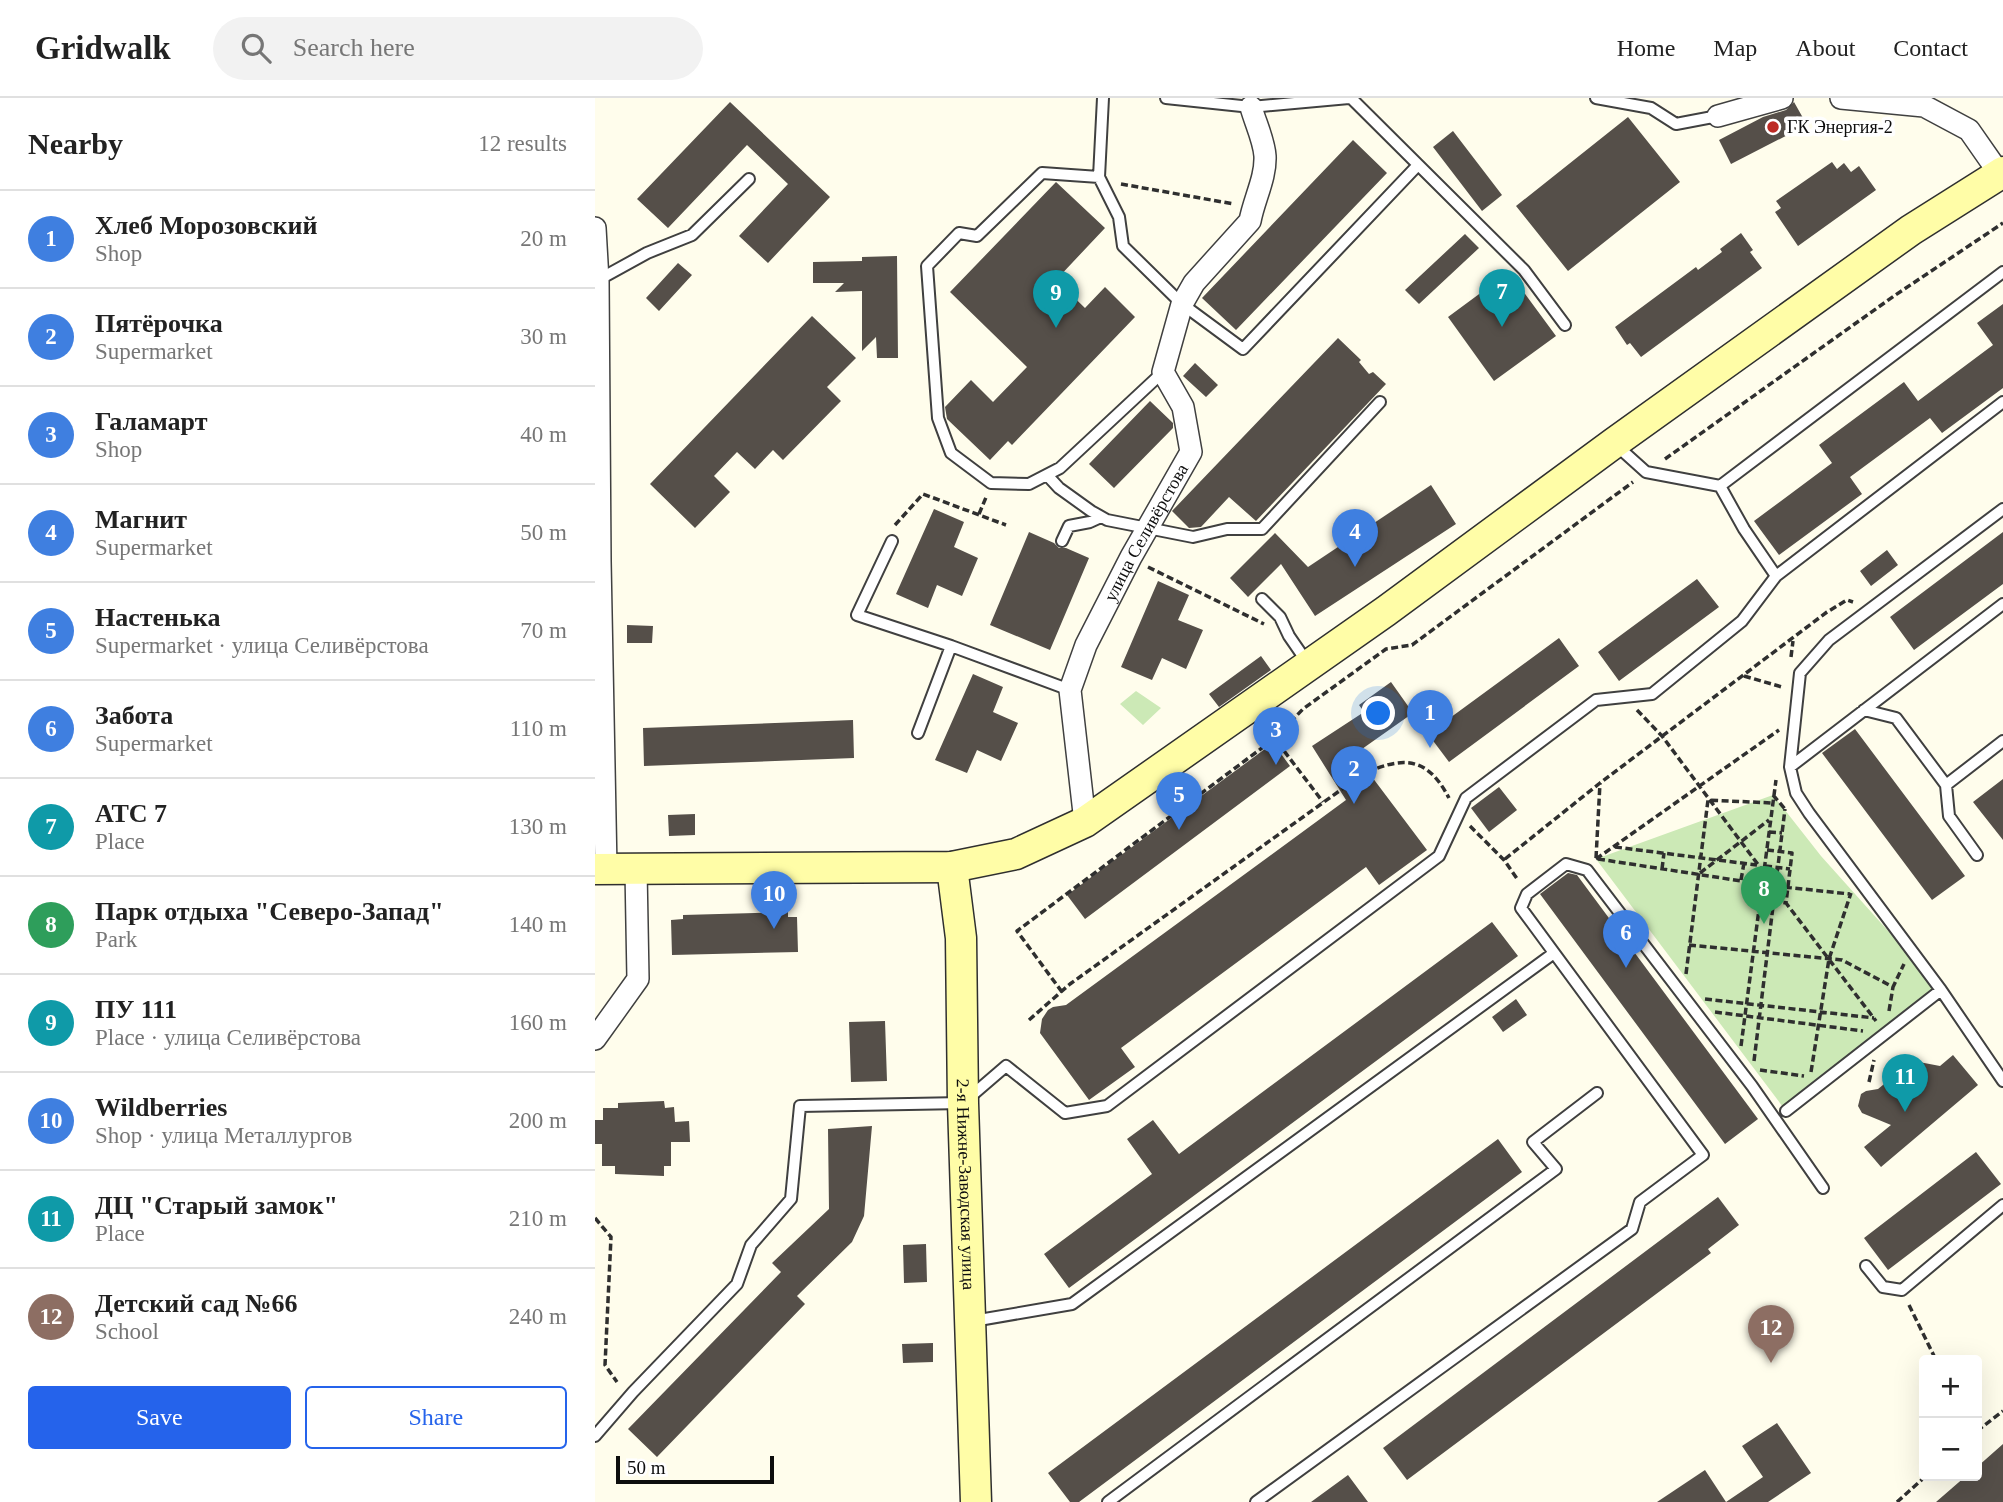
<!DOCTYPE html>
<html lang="en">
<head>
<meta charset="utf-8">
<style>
  :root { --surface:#fff; --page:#f2f2f2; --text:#222; --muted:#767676; --line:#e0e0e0; --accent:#2563eb }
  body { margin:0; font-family:Georgia,serif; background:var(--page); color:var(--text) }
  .controls { position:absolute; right:21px; bottom:21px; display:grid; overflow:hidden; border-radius:7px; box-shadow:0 7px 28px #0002 }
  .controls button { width:63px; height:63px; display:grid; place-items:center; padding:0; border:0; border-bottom:2px solid var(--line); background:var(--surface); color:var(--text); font:35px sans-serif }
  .scale { position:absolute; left:21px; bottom:18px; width:158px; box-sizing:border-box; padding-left:7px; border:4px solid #0d0d0d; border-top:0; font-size:19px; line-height:24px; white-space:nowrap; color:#0d0d0d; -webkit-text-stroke:5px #fff; paint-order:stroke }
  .you { position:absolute; left:784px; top:616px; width:24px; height:24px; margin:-18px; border:5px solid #fff; border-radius:50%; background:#1a73e8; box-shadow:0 0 0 10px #1a73e833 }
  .badge { display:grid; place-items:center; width:46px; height:46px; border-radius:50%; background:var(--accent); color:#fff; font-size:23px; font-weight:700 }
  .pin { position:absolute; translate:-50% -58px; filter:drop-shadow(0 2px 4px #0008) }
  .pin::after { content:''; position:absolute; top:37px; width:24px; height:21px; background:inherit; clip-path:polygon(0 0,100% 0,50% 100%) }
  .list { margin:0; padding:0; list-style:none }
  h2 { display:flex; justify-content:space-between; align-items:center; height:91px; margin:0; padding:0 28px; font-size:30px }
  h2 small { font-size:23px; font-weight:400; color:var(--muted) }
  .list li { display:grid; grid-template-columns:46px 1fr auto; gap:21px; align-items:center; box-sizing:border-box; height:98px; padding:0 28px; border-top:2px solid var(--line) }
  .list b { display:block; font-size:26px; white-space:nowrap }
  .list p { margin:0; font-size:23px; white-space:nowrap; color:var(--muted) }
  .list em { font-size:23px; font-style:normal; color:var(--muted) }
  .actions { display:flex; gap:14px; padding:21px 28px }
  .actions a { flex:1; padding:16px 0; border:2px solid var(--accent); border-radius:7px; text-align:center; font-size:24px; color:var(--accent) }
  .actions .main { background:var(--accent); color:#fff }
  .icon { flex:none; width:38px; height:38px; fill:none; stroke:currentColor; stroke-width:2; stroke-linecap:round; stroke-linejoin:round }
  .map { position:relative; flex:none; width:1408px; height:1404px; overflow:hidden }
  header { display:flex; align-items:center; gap:42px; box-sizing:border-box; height:98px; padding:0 35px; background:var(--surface); border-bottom:2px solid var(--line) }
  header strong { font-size:33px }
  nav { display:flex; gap:38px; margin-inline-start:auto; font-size:24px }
  .search { width:490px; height:63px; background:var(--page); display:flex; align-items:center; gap:18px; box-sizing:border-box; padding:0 24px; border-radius:38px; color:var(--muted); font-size:26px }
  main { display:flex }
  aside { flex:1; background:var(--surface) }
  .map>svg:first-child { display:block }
</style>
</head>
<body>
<header>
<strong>Gridwalk</strong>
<div class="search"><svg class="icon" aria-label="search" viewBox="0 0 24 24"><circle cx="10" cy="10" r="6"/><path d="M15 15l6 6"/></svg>Search here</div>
<nav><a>Home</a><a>Map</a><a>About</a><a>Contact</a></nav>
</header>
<main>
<aside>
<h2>Nearby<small>12 results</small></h2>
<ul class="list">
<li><span class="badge" style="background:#3f7fe0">1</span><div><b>Хлеб Морозовский</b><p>Shop</p></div><em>20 m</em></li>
<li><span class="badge" style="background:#3f7fe0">2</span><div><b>Пятёрочка</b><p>Supermarket</p></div><em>30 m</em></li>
<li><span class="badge" style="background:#3f7fe0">3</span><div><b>Галамарт</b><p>Shop</p></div><em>40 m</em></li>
<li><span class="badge" style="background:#3f7fe0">4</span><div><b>Магнит</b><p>Supermarket</p></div><em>50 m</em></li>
<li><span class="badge" style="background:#3f7fe0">5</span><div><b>Настенька</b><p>Supermarket · улица Селивёрстова</p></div><em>70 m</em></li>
<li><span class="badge" style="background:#3f7fe0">6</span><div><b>Забота</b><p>Supermarket</p></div><em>110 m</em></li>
<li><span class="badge" style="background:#0f9aa8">7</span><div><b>АТС 7</b><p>Place</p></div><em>130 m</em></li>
<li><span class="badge" style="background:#2e9e5b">8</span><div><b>Парк отдыха &quot;Северо-Запад&quot;</b><p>Park</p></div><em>140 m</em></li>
<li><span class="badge" style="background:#0f9aa8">9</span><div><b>ПУ 111</b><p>Place · улица Селивёрстова</p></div><em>160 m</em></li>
<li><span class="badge" style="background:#3f7fe0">10</span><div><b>Wildberries</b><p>Shop · улица Металлургов</p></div><em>200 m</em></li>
<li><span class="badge" style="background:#0f9aa8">11</span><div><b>ДЦ &quot;Старый замок&quot;</b><p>Place</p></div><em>210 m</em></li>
<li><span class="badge" style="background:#8d6e63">12</span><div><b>Детский сад №66</b><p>School</p></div><em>240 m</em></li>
</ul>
<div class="actions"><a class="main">Save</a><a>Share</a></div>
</aside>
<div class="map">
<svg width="1408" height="1404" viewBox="0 0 1408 1404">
  <rect width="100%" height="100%" fill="#fffdec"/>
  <!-- green -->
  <path fill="#cce9b6" d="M 541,593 L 566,610 L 548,627 L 525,606 Z
    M 1178,697 L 1226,758 L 1346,892 L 1191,1013 L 1001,761 Z"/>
  <!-- building -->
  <path fill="#554f49" d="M 135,4 L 235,99 L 173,165 L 144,138 L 193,86 L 152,47 L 73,130 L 42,101 Z
    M 1199,4 L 1212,27 L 1136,66 L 1124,42 L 1168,19 L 1191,12 Z
    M 1033,19 L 1085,84 L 973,173 L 921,108 Z
    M 858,33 L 907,97 L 887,113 L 838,49 Z
    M 758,42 L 792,75 L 641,232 L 607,200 Z
    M 1237,64 L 1242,71 L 1249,65 L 1256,74 L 1264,68 L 1281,92 L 1203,148 L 1180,114 L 1186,110 L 1181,103 Z
    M 461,84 L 510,130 L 461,182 L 490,210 L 510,189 L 540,219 L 417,347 L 413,343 L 395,362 L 352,321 L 350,309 L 376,282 L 398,304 L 432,269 L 355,194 Z
    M 1146,135 L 1158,152 L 1155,154 L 1167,170 L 1046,259 L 1035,245 L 1032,247 L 1020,229 L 1101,169 L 1103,172 L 1127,154 L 1125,151 Z
    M 870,136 L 884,150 L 824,206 L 810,192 Z
    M 302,158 L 303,260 L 282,260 L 281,239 L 267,253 L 267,193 L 240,194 L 249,185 L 218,185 L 218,164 L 267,163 L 267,159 Z
    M 83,165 L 97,177 L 64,213 L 51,200 Z
    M 914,174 L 961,238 L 899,283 L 853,219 Z
    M 1408,206 L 1408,290 L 1347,335 L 1335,320 L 1255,379 L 1267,396 L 1184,457 L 1159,423 L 1237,365 L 1224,347 L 1309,284 L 1323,303 L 1398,247 L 1382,225 Z
    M 217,218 L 261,260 L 232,289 L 246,303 L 188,362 L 178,352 L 160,371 L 142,354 L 119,378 L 135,394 L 100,430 L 55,386 Z
    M 743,240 L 766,262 L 764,264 L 774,276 L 778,274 L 791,286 L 661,423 L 634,399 L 606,429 L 594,430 L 577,413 Z
    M 600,265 L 623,287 L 611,299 L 588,278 Z
    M 555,303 L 578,325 L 578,330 L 519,390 L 494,366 Z
    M 836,387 L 861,426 L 720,518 L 686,466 L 653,499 L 635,480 L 680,435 L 713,469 Z
    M 339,411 L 369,424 L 359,449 L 383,460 L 367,498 L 342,487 L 333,510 L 301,496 Z
    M 434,434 L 459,445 L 464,450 L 471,450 L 494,460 L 455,552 L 395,527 Z
    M 1408,434 L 1408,486 L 1319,552 L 1295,519 Z
    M 1292,452 L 1303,467 L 1276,488 L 1265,473 Z
    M 1102,481 L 1124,509 L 1024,583 L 1003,554 Z
    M 563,483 L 594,497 L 583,522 L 608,532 L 591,571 L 567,560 L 557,582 L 526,569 Z
    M 32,527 L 58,528 L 57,545 L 32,545 Z
    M 964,540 L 984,568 L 854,664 L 833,636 Z
    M 666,558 L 676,572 L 624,609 L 614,596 Z
    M 378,576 L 408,589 L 398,614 L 423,625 L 406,663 L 382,652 L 372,675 L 340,662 Z
    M 796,584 L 818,615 L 767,651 L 771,658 L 765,663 L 832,752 L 784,787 L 771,769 L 526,950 L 540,969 L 494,1002 L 445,935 L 447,921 L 453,912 L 458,909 L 471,907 L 751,702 L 717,648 L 769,614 L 764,607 Z
    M 258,622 L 259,660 L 49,668 L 48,630 Z
    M 1260,631 L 1370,778 L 1337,802 L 1227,655 Z
    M 678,645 L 695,668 L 490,821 L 472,797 Z
    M 1408,681 L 1408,742 L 1378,704 Z
    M 904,689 L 922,712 L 894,734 L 876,710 Z
    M 100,716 L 100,737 L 74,738 L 73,717 Z
    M 973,775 L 982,777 L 1163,1021 L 1130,1046 L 945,796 Z
    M 193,814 L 193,819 L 202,819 L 203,854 L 77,857 L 76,822 L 88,821 L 88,817 Z
    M 897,824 L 923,858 L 474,1190 L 449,1156 L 557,1076 L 532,1041 L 558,1022 L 584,1056 Z
    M 921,901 L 932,917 L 908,934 L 897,919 Z
    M 290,923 L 292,983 L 256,984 L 254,924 Z
    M 1358,957 L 1383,987 L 1286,1069 L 1269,1049 L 1296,1027 L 1267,1015 L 1263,1008 L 1266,996 L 1271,993 L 1283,991 L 1299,978 L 1303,960 L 1345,968 Z
    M 69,1003 L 70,1010 L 79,1009 L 80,1024 L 94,1023 L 95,1044 L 76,1044 L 76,1068 L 69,1068 L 69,1078 L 20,1076 L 20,1068 L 7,1068 L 7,1046 L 0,1046 L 0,1022 L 8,1022 L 8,1010 L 23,1010 L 23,1005 Z
    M 277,1028 L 269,1118 L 257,1144 L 202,1198 L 210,1206 L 62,1359 L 33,1331 L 186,1174 L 177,1165 L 234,1111 L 233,1031 Z
    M 903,1041 L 927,1074 L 484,1404 L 475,1404 L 453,1375 Z
    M 1381,1054 L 1406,1086 L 1293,1172 L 1269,1140 Z
    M 1123,1099 L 1144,1127 L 1113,1151 L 1116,1155 L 812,1382 L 788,1350 Z
    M 331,1146 L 332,1184 L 309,1185 L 308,1147 Z
    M 338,1245 L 338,1264 L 308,1265 L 307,1246 Z
    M 1182,1325 L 1216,1375 L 1173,1404 L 1062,1404 L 1110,1372 L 1131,1404 L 1168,1379 L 1147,1348 Z
    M 1408,1346 L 1408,1404 L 1341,1404 L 1371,1378 L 1382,1378 L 1382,1369 Z
    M 753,1377 L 773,1404 L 716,1404 Z"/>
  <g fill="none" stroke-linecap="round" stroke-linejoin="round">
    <!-- lane casing -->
    <g stroke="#404040" stroke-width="14">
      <path id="lane" d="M 571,0 L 656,9 L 754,0
        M 756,0 L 929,172 L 970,227
        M 1001,0 L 1056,10 L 1081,26 L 1123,18
        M 504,79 L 508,0
        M 3,182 L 52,155 L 97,137 L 154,81
        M 568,274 L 465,370 L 434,386 L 396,385 L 356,355 L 343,320 L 332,168 L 364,135 L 382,138 L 447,75 L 504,79 L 524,119 L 528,148 L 587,206 L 648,251 L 823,67
        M 1021,347 L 1051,374 L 1125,388 L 1149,431 L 1181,478
        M 452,377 L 464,390 L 496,413 L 512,422 L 598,439 L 632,431 L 667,431 L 785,304
        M 1125,388 L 1408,174
        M 1408,411 L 1234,542 L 1205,575 L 1195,669 L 1201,695 L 1214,715 L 1346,892 L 1408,983
        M 297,443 L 262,517 L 356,548
        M 467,443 L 474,428 L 495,424 L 506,419
        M 667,501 L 685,519 L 694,538 L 714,567
        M 1269,612 L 1301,620 L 1351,687
        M 323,635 L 356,548 L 475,592
        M 1195,669 L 1408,506
        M 1382,757 L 1354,718 L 1351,687 L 1408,643
        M 1191,1013 L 1346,892
        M 1271,1168 L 1288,1189 L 1307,1192 L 1408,1107
        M 378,1223 L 477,1206 L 959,855
        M 0,1338 L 38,1294 L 142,1186 L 156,1147 L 196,1101 L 205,1008 L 368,1005 L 411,968 L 470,1015 L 512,1008 L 844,758 L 871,700 L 1001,602 L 1057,596 L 1147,523 L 1181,478 L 1408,304
        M 513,1404 L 961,1071 L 938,1044 L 1002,995
        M 661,1404 L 1037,1131 L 1045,1104 L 1108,1057 L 926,810 L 932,796 L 971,766 L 992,772 L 1157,988 L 1228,1090"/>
    </g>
    <!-- street casing -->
    <g stroke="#404040" stroke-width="24">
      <g id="street">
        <path d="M 1246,0 L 1329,8 L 1374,32 L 1404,75"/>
        <path d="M 1123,18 L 1187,0"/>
        <path d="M 0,130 L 3,182 L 5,463 L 11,771"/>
        <path id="s1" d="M 490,724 L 475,592 L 491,547 L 536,459 L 596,354 L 588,309 L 568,274 L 587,206 L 599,185 L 655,123 C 659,101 671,80 670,58 C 669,42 660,24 656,9"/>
        <path d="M 0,941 L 43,881 L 41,772"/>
      </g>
    </g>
    <!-- secondary casing -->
    <g stroke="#2f2f2f" stroke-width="33">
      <g id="secondary">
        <path id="s2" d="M 357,769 L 366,840 L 368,1005 L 381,1404"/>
        <path d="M 0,771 L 357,769 L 421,756 L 490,724 L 791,513 L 1019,345 L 1316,132 L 1408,74"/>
      </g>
    </g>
    <!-- path -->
    <path stroke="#2f2f2f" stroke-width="3.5" stroke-dasharray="7 3.5" stroke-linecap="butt" d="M 526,86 L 639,106
      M 1070,361 L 1299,198 L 1408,125
      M 384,416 L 392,397
      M 300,427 L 328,396 L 411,427
      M 553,469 L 669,526
      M 1196,559 L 1198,543
      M 1149,578 L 1187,589
      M 1042,612 L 1067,638 L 1179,788
      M 670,628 L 728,704
      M 1178,697 L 1190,711
      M 875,728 L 909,762 L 923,782
      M 1174,734 L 1187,735
      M 1020,749 L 1162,767
      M 1172,752 L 1197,755 L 1191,805 L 1281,923
      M 1001,760 L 1005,685
      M 910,761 L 1005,685 L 1232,514 L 1252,502 L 1258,504
      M 1001,761 L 1184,632
      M 1003,761 L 1179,788 L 1255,796
      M 1170,768 L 1195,771
      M 1067,771 L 1069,755
      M 1105,775 L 1174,722
      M 1146,782 L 1149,765
      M 1178,803 L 1191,805
      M 1094,847 L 1247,862 L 1298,889 L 1309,866
      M 1091,876 L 1113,702 L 1177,705
      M 467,894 L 422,833 L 679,641 L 708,611 L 791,551 L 817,547 L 1038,384
      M 1110,901 L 1279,920
      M 1294,913 L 1298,889
      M 1120,914 L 1268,933
      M 434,922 L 475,886 L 768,676 C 808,658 832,658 854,700
      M 1146,948 L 1181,682
      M 1159,963 L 1190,711
      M 1165,972 L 1209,978
      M 1216,974 L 1234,861 L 1256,795
      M 1274,984 L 1279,962
      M 0,1120 L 16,1139 L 10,1267 L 22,1284
      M 1314,1207 L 1341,1262
      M 1382,1333 L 1408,1313
      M 1302,1404 L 1331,1378"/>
    <!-- lane -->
    <use href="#lane" stroke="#fff" stroke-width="10"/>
    <!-- street -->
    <use href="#street" stroke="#fff" stroke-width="21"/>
    <!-- secondary -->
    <use href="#secondary" stroke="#fffda7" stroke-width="30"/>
  </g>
  <!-- markers -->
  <circle fill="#bd2a24" stroke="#fff" stroke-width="2.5" cx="1178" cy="29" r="7"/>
  <g text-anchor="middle" stroke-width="7" stroke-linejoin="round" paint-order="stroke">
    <!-- poi labels -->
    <g font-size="18" fill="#0d0d0d" stroke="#fff" text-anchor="start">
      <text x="1192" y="35">ГК Энергия-2</text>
    </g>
    <!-- street labels -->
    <g font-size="18" fill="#0d0d0d" stroke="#fff">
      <text dy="6" stroke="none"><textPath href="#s1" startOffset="308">улица Селивёрстова</textPath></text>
      <text dy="6" stroke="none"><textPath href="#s2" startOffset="318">2-я Нижне-Заводская улица</textPath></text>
    </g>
  </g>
</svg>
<div class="controls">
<button>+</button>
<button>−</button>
</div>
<div class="scale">50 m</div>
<div class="you"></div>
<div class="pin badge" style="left:835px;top:650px;background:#3f7fe0">1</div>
<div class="pin badge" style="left:759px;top:706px;background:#3f7fe0">2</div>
<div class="pin badge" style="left:681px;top:667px;background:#3f7fe0">3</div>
<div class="pin badge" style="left:760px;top:469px;background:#3f7fe0">4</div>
<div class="pin badge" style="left:584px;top:732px;background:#3f7fe0">5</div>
<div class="pin badge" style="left:1031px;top:870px;background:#3f7fe0">6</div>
<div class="pin badge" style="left:907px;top:229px;background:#0f9aa8">7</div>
<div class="pin badge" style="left:1169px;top:826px;background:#2e9e5b">8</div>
<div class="pin badge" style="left:461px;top:230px;background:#0f9aa8">9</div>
<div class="pin badge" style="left:179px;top:831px;background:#3f7fe0">10</div>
<div class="pin badge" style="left:1310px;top:1014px;background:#0f9aa8">11</div>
<div class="pin badge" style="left:1176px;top:1265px;background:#8d6e63">12</div>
</div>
</main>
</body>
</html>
